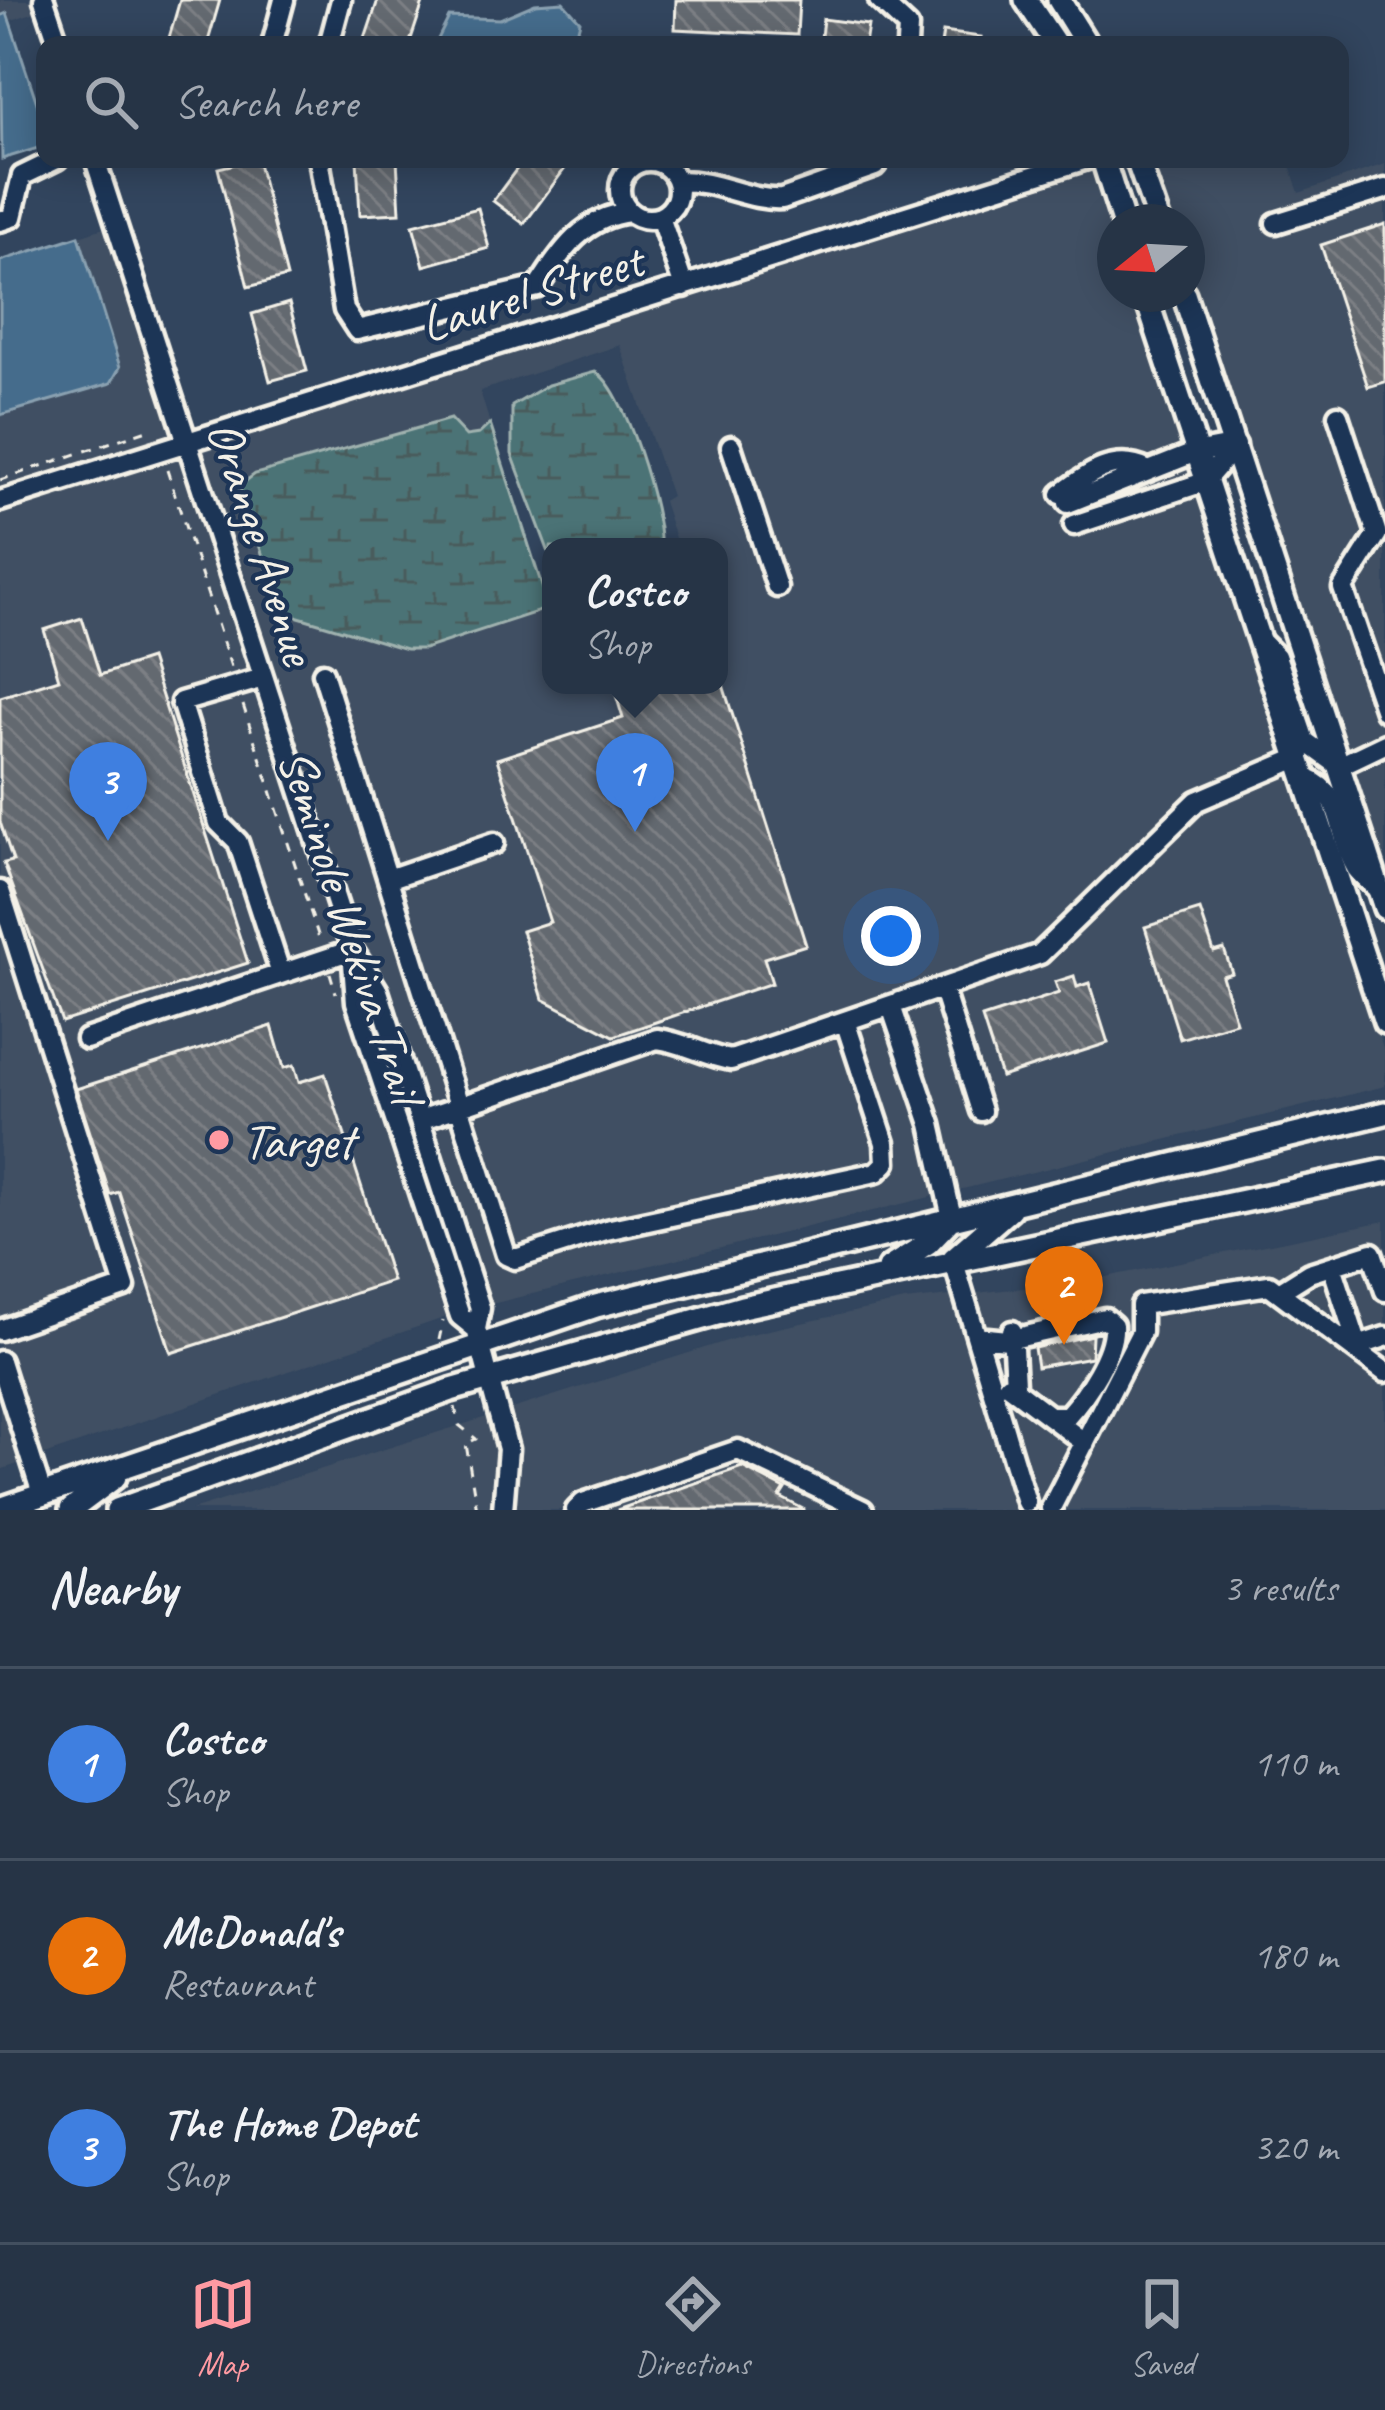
<!DOCTYPE html>
<html lang="en">
<head>
<meta charset="utf-8">
<style>
  :root { --surface:#263446; --page:#2e3c4d; --text:#f1f3f6; --muted:#a4aab3; --line:#424f5f; --accent:#ff9aa2 }
  body { margin:0; font-family:Caveat,sans-serif; background:var(--page); color:var(--text) }
  .compass { position:absolute; left:1097px; top:204px; width:108px; height:108px; border-radius:50%; background:var(--surface); box-shadow:0 6px 30px #0003; rotate:252deg }
  .you { position:absolute; left:891px; top:936px; width:42px; height:42px; margin:-30px; border:9px solid #fff; border-radius:50%; background:#1a73e8; box-shadow:0 0 0 18px #1a73e833 }
  .badge { display:grid; place-items:center; width:78px; height:78px; border-radius:50%; background:var(--accent); color:#fff; font-size:39px; font-weight:700 }
  .pin { position:absolute; translate:-50% -99px; filter:drop-shadow(0 3px 6px #0008) }
  .pin::after { content:''; position:absolute; top:63px; width:42px; height:36px; background:inherit; clip-path:polygon(0 0,100% 0,50% 100%) }
  .popup { position:absolute; left:542px; top:538px; width:186px; height:156px; box-sizing:border-box; display:grid; place-content:center; border-radius:24px; background:var(--surface); filter:drop-shadow(0 3px 9px #0005); font-size:39px; white-space:nowrap; color:var(--muted) }
  .popup b { font-size:45px; color:var(--text) }
  .popup::after { content:''; position:absolute; left:50%; top:100%; margin-left:-24px; border:24px solid transparent; border-top-color:var(--surface) }
  .list { margin:0; padding:0; list-style:none }
  h2 { display:flex; justify-content:space-between; align-items:center; height:156px; margin:0; padding:0 48px; font-size:51px }
  h2 small { font-size:39px; font-weight:400; color:var(--muted) }
  .list li { display:grid; grid-template-columns:78px 1fr auto; gap:36px; align-items:center; box-sizing:border-box; height:192px; padding:0 48px; border-top:3px solid var(--line) }
  .list b { display:block; font-size:45px; white-space:nowrap }
  .list p { margin:0; font-size:39px; white-space:nowrap; color:var(--muted) }
  .list em { font-size:39px; font-style:normal; color:var(--muted) }
  .icon { flex:none; width:66px; height:66px; fill:none; stroke:currentColor; stroke-width:2; stroke-linecap:round; stroke-linejoin:round }
  .map { position:relative; flex:none; width:1385px; height:1510px; overflow:hidden }
  .search { position:absolute; background:var(--surface); box-shadow:0 6px 30px #0003; left:36px; right:36px; top:36px; height:132px; display:flex; align-items:center; gap:30px; box-sizing:border-box; padding:0 42px; border-radius:24px; color:var(--muted); font-size:45px }
  .sheet { height:732px; background:var(--surface) }
  nav { display:flex; justify-content:space-around; align-items:center; box-sizing:border-box; height:168px; border-top:3px solid var(--line); background:var(--surface); font-size:33px; color:var(--muted) }
  nav a { display:grid; justify-items:center; gap:6px }
  nav .on { color:var(--accent) }
  .map>svg:first-child { display:block }
</style>
</head>
<body>
<div class="map">
<svg width="1385" height="1510" viewBox="0 0 1385 1510">
  <defs>
    <pattern id="wetland-marsh" width="20" height="14" patternUnits="userSpaceOnUse" patternTransform="scale(3)"><rect width="20" height="14" fill="#4b7376"/><path d="M1 5h8M5 5V1M11 12h8M15 12V8" fill="none" stroke="#4a5b5c"/></pattern>
    <pattern id="building-back-hatch" width="6" height="6" patternUnits="userSpaceOnUse" patternTransform="scale(3)"><rect width="6" height="6" fill="#64696f"/><path d="M-1 5l2 2M0 0l6 6M5-1l2 2" fill="none" stroke="#7b7f84"/></pattern>
  </defs>
  <rect width="100%" height="100%" fill="#32455e"/>
  <filter id="ink" filterUnits="userSpaceOnUse"><feTurbulence type="fractalNoise" baseFrequency=".00833" numOctaves="2"/><feDisplacementMap in="SourceGraphic" scale="24" xChannelSelector="R" yChannelSelector="G"/><feConvolveMatrix kernelMatrix="1 2 1 2 8 2 1 2 1" color-interpolation-filters="sRGB"/></filter>
  <g filter="url(#ink)">
    <!-- built -->
    <path fill="#415063" fill-rule="evenodd" d="M 0,0 L 34,0 L 38,11 L 0,24 Z
      M 1147,159 L 1288,159 L 1299,193 L 1385,164 L 1385,877 L 1187,274 L 1187,222 L 1169,222 Z
      M 1095,165 L 1115,229 L 1115,294 L 1135,294 L 1183,448 L 1148,461 L 1131,454 L 1099,460 L 1122,471 L 1104,479 L 1150,481 L 1188,464 L 1385,1054 L 1385,1086 L 479,1307 L 197,448 ZM 620,345 L 671,496 L 663,501 L 678,547 L 719,547 L 719,685 L 551,685 L 549,608 L 424,649 L 406,649 L 282,612 L 243,504 L 255,474 L 450,419 L 466,436 L 479,434 L 490,424 L 480,391 Z
      M 107,227 L 174,438 L 0,492 L 0,415 L 111,383 L 120,368 L 79,236 Z
      M 179,454 L 461,1312 L 0,1470 L 0,510 Z
      M 1385,1221 L 1385,1510 L 192,1510 L 746,1335 L 905,1301 L 1086,1281 Z"/>
    <!-- wetland -->
    <path fill="url(#wetland-marsh)" stroke="#a0b2af" stroke-width="3" d="M 595,372 C 624,384 663,515 660,547 L 551,547 L 551,558 L 512,454 L 512,406 L 548,385 Z
      M 450,419 L 466,436 L 479,434 L 490,424 L 549,608 L 424,649 L 406,649 L 282,612 L 239,486 L 255,474 Z"/>
    <!-- water -->
    <path fill="#446c8c" stroke="#8aa1b1" stroke-width="3" d="M 563,2 L 580,21 L 574,45 L 435,45 L 449,17 L 500,19 L 535,4 Z
      M 7,13 L 45,127 L 45,146 L 2,159 L 0,16 Z
      M 79,236 L 120,367 L 111,383 L 0,415 L 0,261 Z"/>
    <!-- building -->
    <path fill="url(#building-back-hatch)" stroke="#f4f1e8" stroke-width="3" d="M 180,0 L 220,0 L 207,45 L 167,45 Z
      M 378,0 L 424,0 L 409,45 L 363,45 Z
      M 676,0 L 799,0 L 797,35 L 675,29 Z
      M 823,19 L 868,25 L 865,45 L 820,45 Z
      M 943,32 L 981,37 L 980,45 L 941,45 Z
      M 257,159 L 287,277 L 248,287 L 218,168 Z
      M 357,159 L 397,159 L 400,213 L 360,215 Z
      M 524,159 L 572,159 L 524,224 L 493,201 Z
      M 478,208 L 489,248 L 424,266 L 413,225 Z
      M 1385,224 L 1385,382 L 1368,387 L 1321,245 Z
      M 289,303 L 307,371 L 270,381 L 252,314 Z
      M 82,618 L 100,675 L 150,659 L 248,963 L 62,1022 L 4,863 L 13,861 L 0,822 L 0,697 L 59,679 L 44,630 Z
      M 613,685 L 723,685 L 806,945 L 764,958 L 772,983 L 614,1036 L 543,999 L 522,931 L 550,922 L 497,759 L 623,718 Z
      M 1200,910 L 1214,952 L 1224,949 L 1232,973 L 1222,976 L 1236,1022 L 1180,1039 L 1145,927 Z
      M 1074,976 L 1077,987 L 1089,983 L 1108,1043 L 1001,1077 L 982,1018 L 1059,993 L 1055,982 Z
      M 272,1026 L 284,1068 L 294,1065 L 299,1082 L 325,1074 L 392,1281 L 171,1353 L 119,1192 L 110,1195 L 76,1089 Z
      M 1092,1335 L 1091,1357 L 1037,1367 L 1034,1348 Z
      M 742,1467 L 785,1489 L 780,1497 L 805,1510 L 617,1510 Z"/>
    <g fill="none" stroke-linecap="round" stroke-linejoin="round">
      <!-- minor casing -->
      <g stroke="#f4f1e8" stroke-width="27">
        <path id="minor" d="M 44,0 L 59,45
          M 879,0 L 908,27 L 907,45
          M 272,45 L 284,0
          M 329,45 L 341,0
          M 95,159 L 352,950 L 356,1002 L 460,1316 L 476,1329
          M 319,159 L 344,310 L 357,330 L 538,287 C 562,250 584,217 630,212
          M620 190a29 29 0 1 1 58 0a29 29 0 1 1-58 0Z
          M 677,181 C 718,180 747,201 782,199 L 875,166 L 880,159
          M 660,217 L 684,287
          M 0,221 L 12,217 L 22,176 L 57,159
          M 1276,223 L 1385,189
          M 1338,415 L 1377,534 L 1343,588 L 1385,711
          M 731,446 L 777,587
          M 1061,494 C 1088,474 1114,454 1147,470
          M 0,501 L 1087,159
          M 1068,503 L 1194,453 L 1236,445 L 1204,482 L 1074,525
          M 1258,638 L 1276,656 L 1305,741 L 1339,766 L 1385,744
          M 323,673 L 506,1255 L 515,1259 L 606,1230 L 877,1172 L 886,1163 L 885,1143 L 846,1024
          M 263,678 L 181,702 L 219,823 L 238,842 L 281,974
          M 1306,778 C 1346,794 1337,836 1356,868 C 1361,875 1371,883 1377,889
          M 388,879 L 494,843
          M 0,891 L 125,1287 L 0,1330
          M 355,954 L 378,991 L 480,1308 L 476,1329 L 508,1449 L 503,1510
          M 943,990 L 981,1111
          M 892,1009 L 931,1124 L 952,1218
          M 86,1039 L 352,950
          M 420,1120 L 657,1039 C 685,1042 704,1056 731,1060 L 1040,954 L 1197,801 L 1300,757
          M 953,1259 L 1026,1502
          M 1332,1266 L 1358,1346 L 1385,1337
          M 1282,1290 L 1309,1273 L 1372,1253 L 1385,1291
          M 1012,1331 L 1015,1385
          M 977,1337 L 1008,1340 L 1105,1318 L 1113,1325 C 1115,1353 1086,1395 1067,1416 L 1052,1416
          M 0,1361 L 42,1494
          M 1008,1385 L 1085,1443
          M 1051,1508 L 1141,1332 L 1141,1305 L 1269,1285 L 1385,1372
          M 576,1510 L 583,1503 L 738,1450 L 863,1510"/>
      </g>
      <!-- major casing -->
      <g stroke="#f4f1e8" stroke-width="30">
        <path id="major" d="M 1026,0 L 1056,45
          M 1059,0 L 1087,45
          M 1103,159 L 1123,222
          M 1137,159 L 1159,222
          M 1145,294 L 1385,1022
          M 1184,294 L 1385,908
          M 953,1259 L 1010,1209
          M 889,1268 L 928,1243 L 952,1218
          M 0,1509 L 596,1306 L 1385,1113
          M 71,1510 L 115,1477
          M 117,1510 L 451,1390 L 742,1307 L 1385,1171"/>
      </g>
      <!-- path -->
      <path stroke="#f4f1e8" stroke-width="3" stroke-dasharray="9 9" stroke-linecap="butt" d="M 167,470 L 231,667
        M 0,480 L 153,428
        M 243,705 L 320,941
        M 330,973 L 336,993
        M 439,1340 L 443,1321
        M 455,1407 L 459,1425 L 476,1439 L 466,1444 L 477,1510"/>
      <!-- minor -->
      <use href="#minor" stroke="#1d3557" stroke-width="18"/>
      <!-- major -->
      <use href="#major" stroke="#1d3557" stroke-width="21"/>
    </g>
  </g>
  <!-- markers -->
  <circle fill="#ff9aa2" stroke="#1d3557" stroke-width="4.5" cx="219" cy="1140" r="12"/>
  <g text-anchor="middle" stroke-width="9" stroke-linejoin="round" paint-order="stroke">
    <!-- street labels -->
    <g font-size="51" fill="#f4f1e8" stroke="#1d3557">
      <text transform="translate(531 291) rotate(-17)" y="18">Laurel Street</text>
      <text transform="translate(263 542) rotate(72)" y="18">Orange Avenue</text>
      <text transform="translate(352 925) rotate(72)" y="18">Seminole Wekiva Trail</text>
    </g>
    <!-- poi labels -->
    <g font-size="51" fill="#f4f1e8" stroke="#1d3557" text-anchor="start">
      <text x="243" y="1158">Target</text>
    </g>
  </g>
</svg>
<svg class="compass" viewBox="-18 -18 36 36"><path d="M0-13l5 13h-10z" fill="#e53935"/><path d="M0 13l5-13h-10z" fill="#a4aab3"/></svg>
<div class="you"></div>
<div class="pin badge" style="left:635px;top:832px;background:#3f7fe0">1</div>
<div class="popup"><b>Costco</b>Shop</div>
<div class="pin badge" style="left:1064px;top:1345px;background:#e8710a">2</div>
<div class="pin badge" style="left:108px;top:841px;background:#3f7fe0">3</div>
<div class="search"><svg class="icon" aria-label="search" viewBox="0 0 24 24"><circle cx="10" cy="10" r="6"/><path d="M15 15l6 6"/></svg>Search here</div>
</div>
<section class="sheet">
<h2>Nearby<small>3 results</small></h2>
<ul class="list">
<li><span class="badge" style="background:#3f7fe0">1</span><div><b>Costco</b><p>Shop</p></div><em>110 m</em></li>
<li><span class="badge" style="background:#e8710a">2</span><div><b>McDonald's</b><p>Restaurant</p></div><em>180 m</em></li>
<li><span class="badge" style="background:#3f7fe0">3</span><div><b>The Home Depot</b><p>Shop</p></div><em>320 m</em></li>
</ul>
</section>
<nav>
<a class="on"><svg class="icon" aria-label="map" viewBox="0 0 24 24"><path d="M3 6l6-2 6 2 6-2v14l-6 2-6-2-6 2zM9 4v14M15 6v14"/></svg>Map</a>
<a><svg class="icon" aria-label="directions" viewBox="0 0 24 24"><path d="M12 3l9 9-9 9-9-9zM9 14v-3h6M13 9l2 2-2 2"/></svg>Directions</a>
<a><svg class="icon" aria-label="saved" viewBox="0 0 24 24"><path d="M7 4h10v16l-5-4-5 4z"/></svg>Saved</a>
</nav>
</body>
</html>
